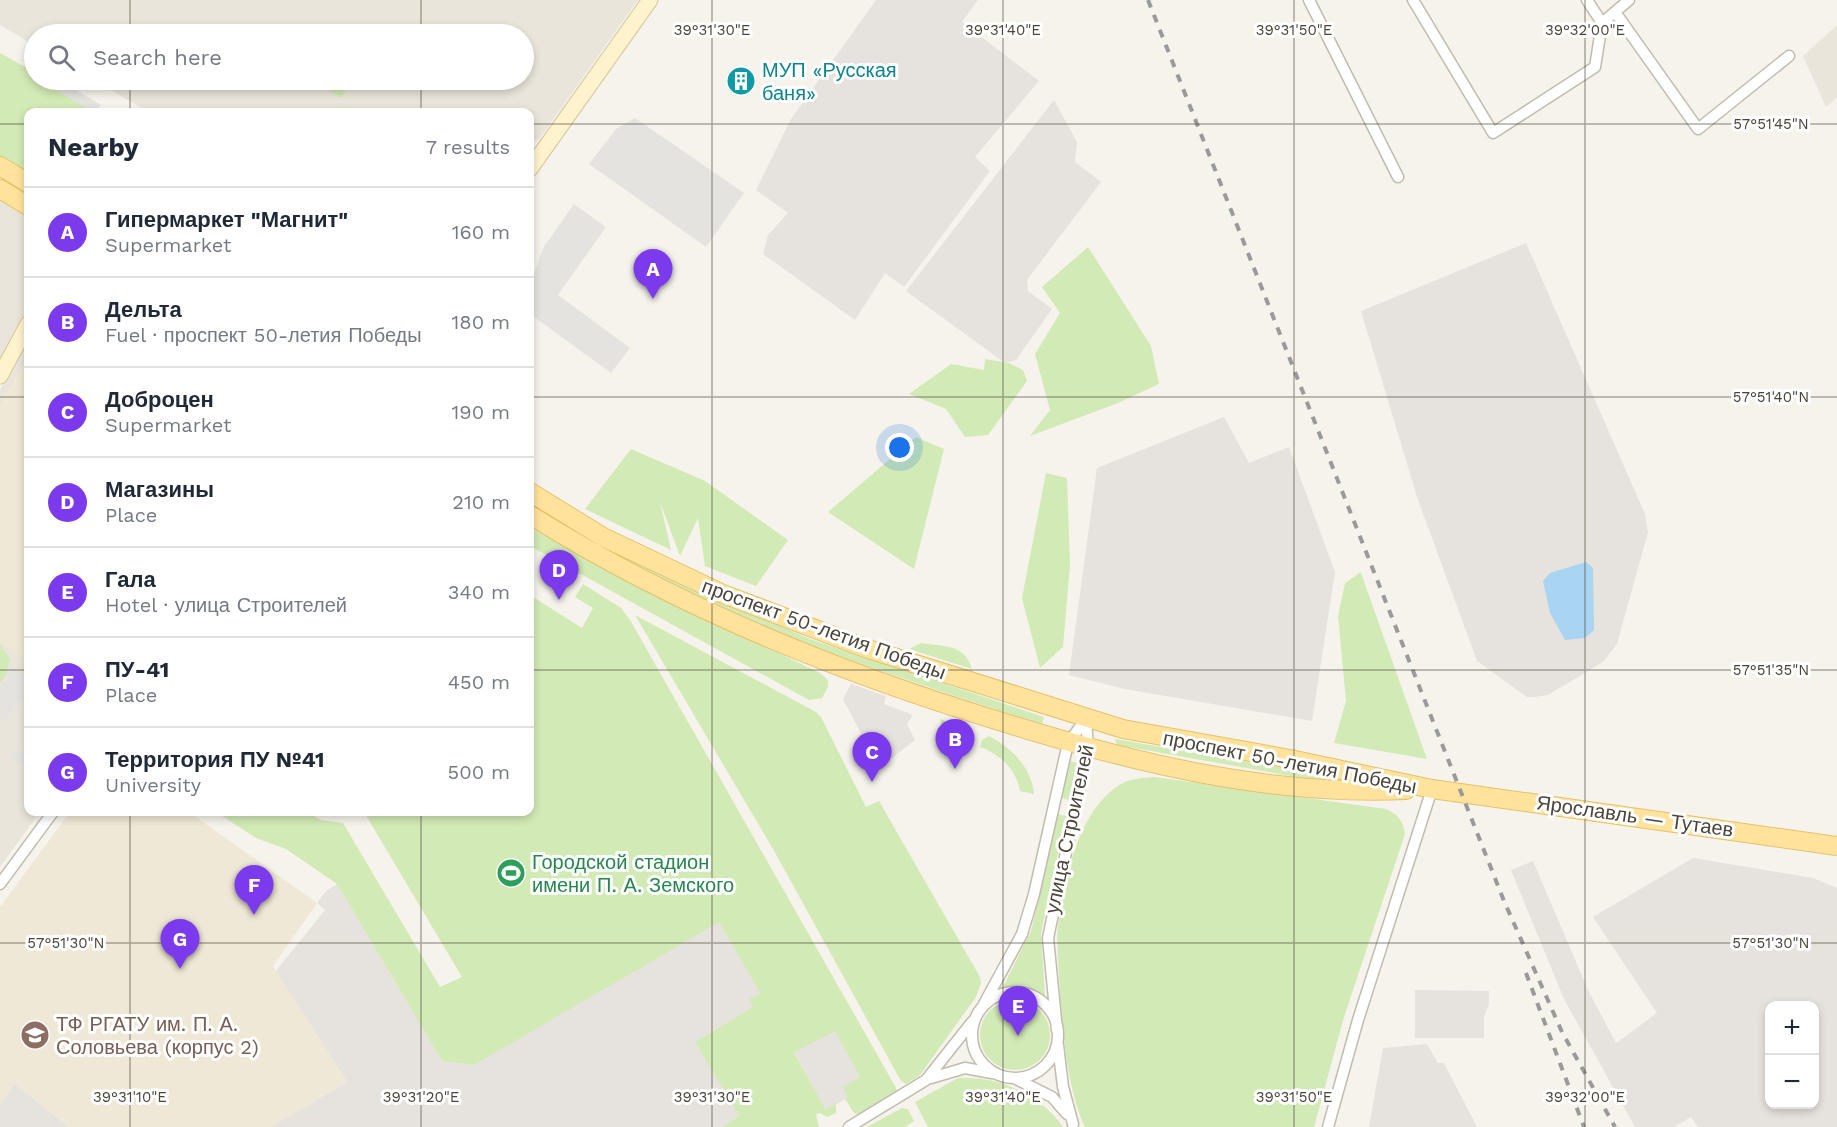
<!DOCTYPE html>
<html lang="en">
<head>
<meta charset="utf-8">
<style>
  :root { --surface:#fff; --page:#f6f6f7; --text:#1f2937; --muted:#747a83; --line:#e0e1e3; --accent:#7c3aed }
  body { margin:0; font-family:"Work Sans",sans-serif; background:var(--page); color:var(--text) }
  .controls { position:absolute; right:18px; bottom:18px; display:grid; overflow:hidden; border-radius:12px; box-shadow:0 3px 9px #0003 }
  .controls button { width:54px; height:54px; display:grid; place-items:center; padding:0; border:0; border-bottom:2px solid var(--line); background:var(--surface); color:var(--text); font:30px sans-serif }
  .you { position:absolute; left:900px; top:448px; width:21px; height:21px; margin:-15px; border:4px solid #fff; border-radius:50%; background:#1a73e8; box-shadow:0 0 0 9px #1a73e833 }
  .badge { display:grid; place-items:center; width:39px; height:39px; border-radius:50%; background:var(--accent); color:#fff; font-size:20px; font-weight:700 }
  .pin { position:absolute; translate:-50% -50px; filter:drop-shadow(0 2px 3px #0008) }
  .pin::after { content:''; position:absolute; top:32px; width:21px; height:18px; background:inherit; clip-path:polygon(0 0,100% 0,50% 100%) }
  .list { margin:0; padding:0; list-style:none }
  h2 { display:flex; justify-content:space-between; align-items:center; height:78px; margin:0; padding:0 24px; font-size:26px }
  h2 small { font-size:20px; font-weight:400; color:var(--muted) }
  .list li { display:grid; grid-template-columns:39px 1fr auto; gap:18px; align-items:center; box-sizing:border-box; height:90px; padding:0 24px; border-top:2px solid var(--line) }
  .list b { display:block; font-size:22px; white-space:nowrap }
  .list p { margin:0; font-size:20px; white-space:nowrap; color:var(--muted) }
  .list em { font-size:20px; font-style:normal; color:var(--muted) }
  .icon { flex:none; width:33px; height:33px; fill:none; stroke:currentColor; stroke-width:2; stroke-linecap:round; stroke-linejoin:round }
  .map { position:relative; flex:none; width:1837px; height:1127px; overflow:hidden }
  .search { position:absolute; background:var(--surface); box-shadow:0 3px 9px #0003; left:24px; top:24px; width:510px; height:66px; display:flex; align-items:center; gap:15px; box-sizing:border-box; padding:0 21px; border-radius:33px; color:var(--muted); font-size:22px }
  .panel { position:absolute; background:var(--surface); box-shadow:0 3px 9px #0003; left:24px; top:108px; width:510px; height:708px; border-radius:12px }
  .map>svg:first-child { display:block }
</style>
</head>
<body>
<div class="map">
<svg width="1837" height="1127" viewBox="0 0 1837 1127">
  <rect width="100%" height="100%" fill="#f6f3ec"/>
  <!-- residential -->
  <path fill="#eae5da" d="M 0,0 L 638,0 L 540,138 L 530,143 L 530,112 L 149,112 L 93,80 L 524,80 L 524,34 L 34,34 L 34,45 L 0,25 Z
    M 1837,25 L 1837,97 L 1826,107 L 1803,56 Z
    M 0,198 L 28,214 L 28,312 L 0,365 Z
    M 28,338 L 28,812 L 36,812 L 34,820 L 0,867 L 0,390 Z"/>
  <!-- industrial -->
  <path fill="#e6e2dd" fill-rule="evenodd" d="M 876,0 L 978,0 L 962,22 L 1039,81 L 975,157 L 990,171 L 904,287 L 885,273 L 855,320 L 763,254 L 768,235 L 788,213 L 756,190 L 791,119 Z
    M 1054,100 L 1077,142 L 1075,162 L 1101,182 L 1027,280 L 1028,291 L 1052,309 L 1016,360 L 1005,363 L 906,291 Z
    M 1526,243 L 1645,514 L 1648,532 L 1617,644 L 1603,662 L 1548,695 L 1534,697 L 1527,697 L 1477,661 L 1417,497 L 1361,311 Z
    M 1224,417 L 1249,463 L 1289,447 L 1335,572 L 1312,721 L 1125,689 L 1069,675 L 1097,468 Z
    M 851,684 L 886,696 L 884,704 L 913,715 L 907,724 L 915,740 L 879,768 L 843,699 Z
    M 1693,858 L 1813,878 L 1837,888 L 1837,1127 L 1698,1127 L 1691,1117 L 1674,1127 L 1635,1127 L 1564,999 L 1511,870 L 1533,861 L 1588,990 L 1616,1043 L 1657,1013 L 1593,917 ZM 1770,1006 L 1814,1006 L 1814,1104 L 1770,1104 Z
    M 337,884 L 442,1061 L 474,1065 L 719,921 L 760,993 L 753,1007 L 695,1042 L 739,1116 L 722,1127 L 271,1127 L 347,1082 L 276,971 L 325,910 L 317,903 L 326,891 Z
    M 1415,990 L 1489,991 L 1489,1004 L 1484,1017 L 1484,1038 L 1415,1038 Z
    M 835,1030 L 860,1077 L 848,1098 L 825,1110 L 794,1051 Z
    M 1427,1044 L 1438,1063 L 1444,1063 L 1477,1127 L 1369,1127 L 1383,1048 Z
    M 15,1084 L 69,1127 L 0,1127 L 0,1104 Z"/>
  <!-- education -->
  <path fill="#efe8d6" d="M 22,365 L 28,369 L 28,655 L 25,659 L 0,643 L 0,405 Z
    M 70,812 L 189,812 L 317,903 L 273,966 L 347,1082 L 271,1127 L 69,1127 L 15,1084 L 0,1104 L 0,907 Z"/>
  <!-- green -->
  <path fill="#d2eab5" d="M 0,53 L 34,72 L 34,80 L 47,80 L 105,112 L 28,112 L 28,176 L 0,159 Z
    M 335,80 L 353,81 L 341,98 L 328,90 Z
    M 1088,247 L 1151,346 L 1159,384 L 1118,403 L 1030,436 L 1050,410 L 1035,354 L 1060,313 L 1042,287 Z
    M 985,359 L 1009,363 L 1023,370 L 1027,381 L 988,435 L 965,437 L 946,409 L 909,394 L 951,364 L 984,370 Z
    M 916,437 L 944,449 L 914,569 L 828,512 Z
    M 631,449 L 705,481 L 788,540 L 756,586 L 705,566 L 698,518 L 680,556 L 660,502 L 671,550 L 585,509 Z
    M 1046,473 L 1067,478 L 1070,565 L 1063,647 L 1040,668 L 1022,598 Z
    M 530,501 L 721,600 L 810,639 L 1044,717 L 1042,724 C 906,681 772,636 644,572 C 605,552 567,529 530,507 Z
    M 530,528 L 637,585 L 820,673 L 828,680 L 828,687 L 822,698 L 809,700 L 530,546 Z
    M 1361,572 L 1361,573 L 1427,759 L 1334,743 L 1346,701 L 1338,616 L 1345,583 Z
    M 583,584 L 621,608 L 630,620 L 895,1086 L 897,1091 L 895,1093 L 859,1115 L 854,1113 L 845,1099 L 848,1097 L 843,1087 L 860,1077 L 835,1031 L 794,1052 L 825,1109 L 836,1104 L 836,1113 L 827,1117 L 820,1113 L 816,1114 L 819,1127 L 722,1127 L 739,1116 L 695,1042 L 753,1007 L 750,999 L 760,993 L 719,922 L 474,1065 L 442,1061 L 337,884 L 286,849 L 256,838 L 216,812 L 307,812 L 321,820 L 343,823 L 440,987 L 462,977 L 364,812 L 530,812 L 530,595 L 582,628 L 593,608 L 575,597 Z
    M 635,615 L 816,712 L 821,717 L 866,807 L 879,801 L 980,977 L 981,983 L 976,997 L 920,1075 L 906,1084 L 901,1081 L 773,849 Z
    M 921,643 C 944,647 964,643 972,669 L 909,649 Z
    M 0,644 L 10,659 L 6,675 L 0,683 Z
    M 940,719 L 972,730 L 965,738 L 957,742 L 944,736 Z
    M 989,736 C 1012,748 1031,767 1034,794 L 1020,791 C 1016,769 1001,755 980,747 L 982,740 Z
    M 1115,739 L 1343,778 L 1344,782 L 1342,785 L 1117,745 Z
    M 1070,761 L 1077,763 L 1069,800 L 1061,798 Z
    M 1155,777 L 1386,809 C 1398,815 1403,820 1405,834 L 1344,1017 L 1314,1127 L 1085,1127 C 1062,1079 1060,991 1057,937 C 1062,889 1076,808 1123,783 C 1133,778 1144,778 1155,777 Z
    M 1058,814 L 1066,816 L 1041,933 L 1045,996 L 1021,987 L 1002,989 L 1031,931 Z
    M980 1035a35 35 0 1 1 70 0a35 35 0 1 1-70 0Z
    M 958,1078 C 999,1076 1040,1094 1063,1127 L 928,1127 L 915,1102 Z
    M 902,1108 L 908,1109 L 914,1121 L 905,1127 L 867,1127 Z"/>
  <!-- parking -->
  <path fill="#e5e3e0" d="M 46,80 L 59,80 L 101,105 L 93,112 L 44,83 Z
    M 635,118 L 744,193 L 706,247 L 589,164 L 616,129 Z
    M 574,204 L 606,227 L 558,295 L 630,348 L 611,373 L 530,314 L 530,286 L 543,248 Z
    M 14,669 L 28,678 L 28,691 L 5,721 L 0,718 L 0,688 Z
    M 16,749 L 28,758 L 28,770 L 11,757 Z"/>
  <!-- water -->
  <path fill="#a9d4f2" d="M 1586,562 L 1593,568 L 1594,630 L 1585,638 L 1565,640 L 1550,613 L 1543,581 L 1550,573 Z"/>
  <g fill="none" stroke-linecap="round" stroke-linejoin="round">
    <!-- street casing -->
    <g stroke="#c2bbae" stroke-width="13">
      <path id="street" d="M 1309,0 L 1398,177
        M 1413,0 L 1493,133 L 1595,67 L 1602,23 L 1629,0
        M 1587,0 L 1602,23
        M 1615,12 L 1698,129 L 1789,56
        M 0,884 L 53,812
        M972 1035a43 43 0 1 1 86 0a43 43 0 1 1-86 0Z
        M 984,1004 L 1022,934 L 1034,894 L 1068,743 L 1086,719
        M 1057,1030 L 1048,938 L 1088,748 L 1086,719
        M 1058,1045 L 1063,1087 L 1073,1124
        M 931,1078 L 965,1068 L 992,1073
        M 1014,1078 L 1052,1097 L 1067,1114
        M 849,1127 L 926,1080 L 972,1022
        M 1328,1127 L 1358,1020 L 1432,789"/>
    </g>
    <!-- secondary casing -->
    <g stroke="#d6c79b" stroke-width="17">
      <path id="secondary" d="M 530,169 L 650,0
        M 0,376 L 28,324"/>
    </g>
    <!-- primary casing -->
    <g stroke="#e6c16a" stroke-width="20">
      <path id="primary" d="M 0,166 L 28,183
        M 0,189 L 28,206
        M 530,492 L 603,537 L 723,594 L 868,649 L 1123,729 L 1290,759 L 1432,789 L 1837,846
        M 530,515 C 675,606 835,671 999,721 C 1130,762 1268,796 1406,790"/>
    </g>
    <!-- street -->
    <use href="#street" stroke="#fff" stroke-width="10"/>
    <!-- secondary -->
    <use href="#secondary" stroke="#fff3cd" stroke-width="15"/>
    <!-- primary -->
    <use href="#primary" stroke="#ffe39c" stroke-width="18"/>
    <!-- rail -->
    <path stroke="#9a9a9a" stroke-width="4" stroke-dasharray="8 8" stroke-linecap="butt" d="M 1148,0 L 1504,901 L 1562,1032 L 1615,1127
      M 1526,973 L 1584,1127"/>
  </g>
  <!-- ticks -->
  <path fill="none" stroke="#4b4439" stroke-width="1.5" stroke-opacity="0.45" d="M 130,0 L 130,34M 421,0 L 421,34M 712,0 L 712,1127M 1003,0 L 1003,1127M 1294,0 L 1294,1127M 1585,0 L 1585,1127M 130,80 L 130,112M 421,80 L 421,112M 0,124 L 28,124M 530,124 L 1837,124M 0,397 L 28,397M 530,397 L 1837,397M 0,670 L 28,670M 530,670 L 1837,670M 130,812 L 130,1127M 421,812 L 421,1127M 0,943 L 1837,943"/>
  <!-- icons -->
  <defs>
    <g id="building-disc" transform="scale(1.5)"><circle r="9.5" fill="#0f9aa8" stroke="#fff"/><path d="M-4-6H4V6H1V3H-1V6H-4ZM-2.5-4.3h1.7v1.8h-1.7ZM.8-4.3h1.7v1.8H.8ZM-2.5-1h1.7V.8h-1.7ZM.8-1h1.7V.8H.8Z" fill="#fff"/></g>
    <g id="stadium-disc" transform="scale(1.5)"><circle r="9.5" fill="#2e9e5b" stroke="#fff"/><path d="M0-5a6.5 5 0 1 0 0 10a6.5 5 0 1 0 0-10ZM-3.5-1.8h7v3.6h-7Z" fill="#fff"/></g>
    <g id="university-disc" transform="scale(1.5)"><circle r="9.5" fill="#8d6e63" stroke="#fff"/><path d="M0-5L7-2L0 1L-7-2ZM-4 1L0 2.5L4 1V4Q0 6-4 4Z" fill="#fff"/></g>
  </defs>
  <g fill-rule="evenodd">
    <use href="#building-disc" x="741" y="81"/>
    <use href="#stadium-disc" x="511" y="873"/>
    <use href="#university-disc" x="35" y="1035"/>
  </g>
  <g text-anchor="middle" stroke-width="6" stroke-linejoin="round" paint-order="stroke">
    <!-- culture labels -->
    <g font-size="20" fill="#0d838f" stroke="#fff" text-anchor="start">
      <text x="762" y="77">МУП «Русская<tspan x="762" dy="23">баня»</tspan></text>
    </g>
    <!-- street labels -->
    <g font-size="20" fill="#4b4439" stroke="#fff">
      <text transform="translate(824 629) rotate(20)" y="7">проспект 50-летия Победы</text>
      <text transform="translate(1290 762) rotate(11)" y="7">проспект 50-летия Победы</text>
      <text transform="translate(1635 816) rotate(8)" y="7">Ярославль — Тутаев</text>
      <text transform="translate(1069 829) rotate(-78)" y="7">улица Строителей</text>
    </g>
    <!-- leisure labels -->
    <g font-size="20" fill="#27864d" stroke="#fff" text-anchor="start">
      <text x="532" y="869">Городской стадион<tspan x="532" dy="23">имени П. А. Земского</tspan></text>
    </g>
    <!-- education labels -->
    <g font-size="20" fill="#785e54" stroke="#fff" text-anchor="start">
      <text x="56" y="1031">ТФ РГАТУ им. П. А.<tspan x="56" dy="23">Соловьева (корпус 2)</tspan></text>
    </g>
  </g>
  <g font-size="15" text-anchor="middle" fill="#4b4439" stroke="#fff" stroke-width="6" stroke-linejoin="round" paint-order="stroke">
    <text x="712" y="35">39°31'30"E</text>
    <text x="1003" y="35">39°31'40"E</text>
    <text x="1294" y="35">39°31'50"E</text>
    <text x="1585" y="35">39°32'00"E</text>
    <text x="1771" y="129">57°51'45"N</text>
    <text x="1771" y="402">57°51'40"N</text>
    <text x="1771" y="675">57°51'35"N</text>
    <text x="66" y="948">57°51'30"N</text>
    <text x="1771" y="948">57°51'30"N</text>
    <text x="130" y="1102">39°31'10"E</text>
    <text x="421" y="1102">39°31'20"E</text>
    <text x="712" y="1102">39°31'30"E</text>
    <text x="1003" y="1102">39°31'40"E</text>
    <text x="1294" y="1102">39°31'50"E</text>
    <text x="1585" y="1102">39°32'00"E</text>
  </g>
</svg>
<div class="controls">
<button>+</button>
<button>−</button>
</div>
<div class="you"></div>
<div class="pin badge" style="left:653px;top:299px">A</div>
<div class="pin badge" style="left:955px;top:769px">B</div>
<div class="pin badge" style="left:872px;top:782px">C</div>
<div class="pin badge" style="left:559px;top:600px">D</div>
<div class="pin badge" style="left:1018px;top:1036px">E</div>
<div class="pin badge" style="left:254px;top:915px">F</div>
<div class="pin badge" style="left:180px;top:969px">G</div>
<div class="search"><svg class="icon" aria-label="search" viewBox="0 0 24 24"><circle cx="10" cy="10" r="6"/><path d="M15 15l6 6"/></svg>Search here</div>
<section class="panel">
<h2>Nearby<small>7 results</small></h2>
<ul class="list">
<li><span class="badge">A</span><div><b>Гипермаркет &quot;Магнит&quot;</b><p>Supermarket</p></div><em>160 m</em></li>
<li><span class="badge">B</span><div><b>Дельта</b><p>Fuel · проспект 50-летия Победы</p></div><em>180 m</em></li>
<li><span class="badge">C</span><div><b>Доброцен</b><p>Supermarket</p></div><em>190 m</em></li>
<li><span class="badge">D</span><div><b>Магазины</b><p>Place</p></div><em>210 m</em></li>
<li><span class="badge">E</span><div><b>Гала</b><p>Hotel · улица Строителей</p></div><em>340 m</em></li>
<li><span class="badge">F</span><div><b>ПУ-41</b><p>Place</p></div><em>450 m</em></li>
<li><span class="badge">G</span><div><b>Территория ПУ №41</b><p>University</p></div><em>500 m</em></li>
</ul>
</section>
</div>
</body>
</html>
